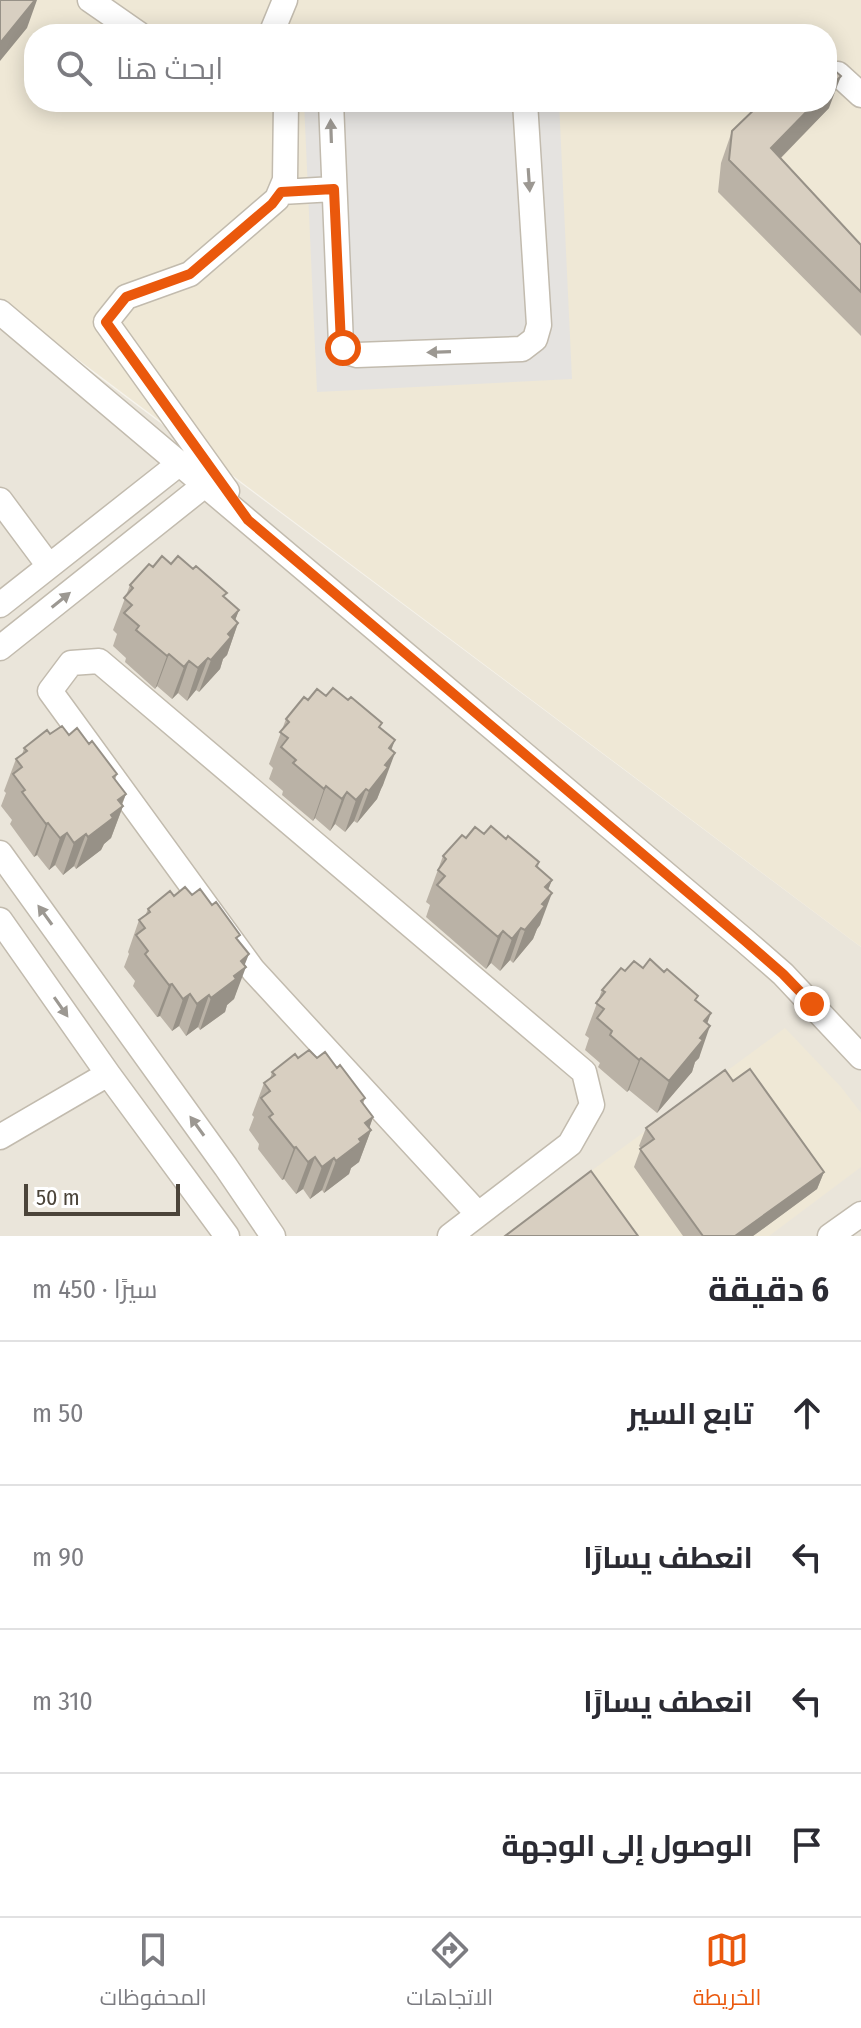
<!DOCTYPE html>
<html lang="ar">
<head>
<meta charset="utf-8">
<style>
  :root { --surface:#fff; --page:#f7f7f7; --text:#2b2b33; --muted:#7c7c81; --line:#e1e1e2; --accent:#ea580c }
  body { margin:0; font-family:"Fira Sans Condensed",Cairo,sans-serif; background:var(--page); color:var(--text); direction:rtl }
  .scale { position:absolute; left:24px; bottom:20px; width:156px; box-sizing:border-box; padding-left:8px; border:4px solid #4b4439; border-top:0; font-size:22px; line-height:28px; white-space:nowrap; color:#4b4439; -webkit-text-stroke:6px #fff; paint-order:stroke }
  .stop { position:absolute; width:24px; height:24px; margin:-18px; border:6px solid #ea580c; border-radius:50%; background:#fff }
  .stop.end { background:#ea580c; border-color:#fff; box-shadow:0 2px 8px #0008 }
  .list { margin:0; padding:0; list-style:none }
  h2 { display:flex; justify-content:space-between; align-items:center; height:104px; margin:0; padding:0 32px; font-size:34px }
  h2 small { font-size:26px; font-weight:400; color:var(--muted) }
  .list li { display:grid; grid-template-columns:52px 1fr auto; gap:24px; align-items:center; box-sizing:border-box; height:144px; padding:0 32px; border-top:2px solid var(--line) }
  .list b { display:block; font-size:30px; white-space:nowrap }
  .list em { font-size:26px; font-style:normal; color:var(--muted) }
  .icon { flex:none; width:44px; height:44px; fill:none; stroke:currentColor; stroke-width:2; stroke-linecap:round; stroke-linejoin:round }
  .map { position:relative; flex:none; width:861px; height:1236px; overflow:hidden; direction:ltr }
  .search { position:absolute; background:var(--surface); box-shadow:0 4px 20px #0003; left:24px; right:24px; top:24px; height:88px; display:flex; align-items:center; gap:20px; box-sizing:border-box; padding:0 28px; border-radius:32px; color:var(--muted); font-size:30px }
  .sheet { height:680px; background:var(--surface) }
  nav { display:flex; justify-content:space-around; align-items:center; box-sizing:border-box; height:112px; border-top:2px solid var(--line); background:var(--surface); font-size:22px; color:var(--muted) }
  nav a { display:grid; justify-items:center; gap:4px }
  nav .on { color:var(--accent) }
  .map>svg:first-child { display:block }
</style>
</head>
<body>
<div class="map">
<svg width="861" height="1236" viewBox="0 0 861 1236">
  <rect width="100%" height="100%" fill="#f6f3ec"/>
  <!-- residential -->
  <path fill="#eae5da" d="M 0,303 L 861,947 L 861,1236 L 0,1236 Z"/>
  <!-- education -->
  <path fill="#efe8d6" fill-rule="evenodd" d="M 0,0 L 861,0 L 861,947 L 0,301 ZM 34,34 L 827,34 L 827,102 L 34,102 Z
    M 785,1028 L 841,1087 L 861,1113 L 861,1167 L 769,1236 L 503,1236 Z"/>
  <!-- parking -->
  <path fill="#e5e3e0" d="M 304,102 L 559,102 L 572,379 L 317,392 Z"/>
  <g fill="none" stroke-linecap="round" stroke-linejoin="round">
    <!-- minor casing -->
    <g stroke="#c2bbae" stroke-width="27">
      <path id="minor" d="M 90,0 L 139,34
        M 271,34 L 285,0
        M 838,74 L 861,95
        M 331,102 L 341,344 L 347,352 L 357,355 L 522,349 L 535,339 L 539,325 L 525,102
        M 281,192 L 334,189
        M 0,312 L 744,940 L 783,974 L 861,1057
        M 227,491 L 106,322 L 126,297 L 190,274 L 277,199 L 285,180 L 286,102
        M 0,500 L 49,566
        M 0,605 L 180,463
        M 0,648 L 206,484
        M 0,853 L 226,1167 L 273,1236
        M 0,920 L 108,1074 L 227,1236
        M 0,1137 L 108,1074
        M 450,1236 L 570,1144 L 592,1105 L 584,1072 L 99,661 L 71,663 L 50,691 L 253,970 L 478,1214
        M 830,1236 L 861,1214"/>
    </g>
    <!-- minor -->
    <use href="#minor" stroke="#fff" stroke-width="24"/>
  </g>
  <!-- wall -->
  <path fill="#bab2a6" d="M 829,108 L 781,158 L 861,245 L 861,336 L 718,192 L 721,163 L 732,131 Z
    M 171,564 L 225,598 L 239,610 L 235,620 L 238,623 L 227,655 L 223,659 L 220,669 L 199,692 L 196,690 L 187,701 L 178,693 L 172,699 L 157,686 L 155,689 L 125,662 L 126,658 L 113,646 L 117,634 L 113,630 L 130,585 L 153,567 Z
    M 326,696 L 380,728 L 391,750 L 383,785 L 381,789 L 377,799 L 357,823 L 354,821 L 345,832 L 335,824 L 330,831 L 315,818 L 313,821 L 282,795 L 283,791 L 269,779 L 273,768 L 269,764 L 286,719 L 308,700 Z
    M 50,734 L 69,735 L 89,744 L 117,774 L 115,780 L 126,794 L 122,805 L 123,806 L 111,838 L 104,844 L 101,850 L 76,869 L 74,866 L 63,875 L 55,865 L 49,870 L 37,855 L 34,857 L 10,824 L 12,820 L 1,806 L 6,793 L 4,791 L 16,759 L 22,755 L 24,748 Z
    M 484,834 L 506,839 L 539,862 L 538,867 L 552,880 L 548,890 L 540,925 L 537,929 L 533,939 L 513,963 L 510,960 L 500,971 L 491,963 L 486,969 L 426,917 L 430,905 L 426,902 L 443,856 L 466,838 Z
    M 192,895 L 238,941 L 245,965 L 234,999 L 227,1005 L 225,1012 L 200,1030 L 198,1027 L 186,1036 L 179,1026 L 172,1031 L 160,1016 L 157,1017 L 133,986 L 135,981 L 124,967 L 129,954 L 128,952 L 139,920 L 145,916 L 148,909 L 174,896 Z
    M 643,968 L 696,1001 L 707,1023 L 699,1058 L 695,1062 L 692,1072 L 657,1113 L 629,1090 L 627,1092 L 598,1067 L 600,1063 L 585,1050 L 589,1038 L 585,1035 L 602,990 L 625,971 Z
    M 298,1058 L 317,1058 L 337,1068 L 365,1098 L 363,1104 L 373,1117 L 369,1128 L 371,1130 L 359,1162 L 351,1168 L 349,1174 L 324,1193 L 322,1190 L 310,1199 L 303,1189 L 296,1194 L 284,1179 L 282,1180 L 258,1149 L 259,1144 L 249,1130 L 254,1117 L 252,1115 L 264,1083 L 270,1079 L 272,1072 Z
    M 733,1081 L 824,1172 L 817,1189 L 753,1236 L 683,1236 L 634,1167 L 641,1148 L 639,1146 L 646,1128 Z"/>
  <!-- shaded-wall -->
  <path fill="#979187" d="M 35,0 L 37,0 L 27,28 L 0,61 L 0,43 Z
    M 841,76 L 829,108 L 759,180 L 771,148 L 816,102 L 827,102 L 827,91 Z
    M 239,610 L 231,631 L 238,623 L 227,655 L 223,659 L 220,669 L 199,692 L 211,660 L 232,617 Z
    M 169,654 L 157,686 L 155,689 L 167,656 Z
    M 208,658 L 196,690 L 187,701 L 198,668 Z
    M 189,661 L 178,693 L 172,699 L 184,667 Z
    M 395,740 L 386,764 L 395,753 L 383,785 L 381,789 L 377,799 L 357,823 L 369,791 L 389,748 Z
    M 326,786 L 315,818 L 313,821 L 324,789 Z
    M 366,789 L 354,821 L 345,832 L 356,800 Z
    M 347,792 L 335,824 L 330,831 L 342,799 Z
    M 126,794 L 120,808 L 123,806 L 111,838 L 104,844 L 101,850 L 76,869 L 88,837 L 118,800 Z
    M 48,823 L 37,855 L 34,857 L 46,824 Z
    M 67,833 L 55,865 L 49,870 L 60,838 Z
    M 86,834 L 74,866 L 63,875 L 74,843 Z
    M 552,880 L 543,902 L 552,893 L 540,925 L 537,929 L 533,939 L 513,963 L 525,930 L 545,887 Z
    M 521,928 L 510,960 L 500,971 L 512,939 Z
    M 503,931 L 491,963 L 486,969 L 498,937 Z
    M 249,954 L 243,969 L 246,967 L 234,999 L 227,1005 L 225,1012 L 200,1030 L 211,998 L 241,961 Z
    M 172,984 L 160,1016 L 157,1017 L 169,985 Z
    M 190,994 L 179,1026 L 172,1031 L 183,999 Z
    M 209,995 L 198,1027 L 186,1036 L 197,1004 Z
    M 711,1013 L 703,1035 L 710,1026 L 699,1058 L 695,1062 L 692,1072 L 657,1113 L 669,1081 L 704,1021 Z
    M 641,1058 L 629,1090 L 627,1092 L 639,1060 Z
    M 373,1117 L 368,1132 L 371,1130 L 359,1162 L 351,1168 L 349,1174 L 324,1193 L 336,1161 L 365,1123 Z
    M 296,1147 L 284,1179 L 282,1180 L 294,1148 Z
    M 315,1157 L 303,1189 L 296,1194 L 308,1162 Z
    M 334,1158 L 322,1190 L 310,1199 L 322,1167 Z
    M 824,1172 L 817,1189 L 753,1236 L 735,1236 Z"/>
  <!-- building -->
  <path fill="#d8cfc1" stroke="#979187" stroke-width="2" d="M 0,0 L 35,0 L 0,43 Z
    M 827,64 L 841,76 L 827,91 Z
    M 762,102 L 816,102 L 771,148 L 861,245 L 861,292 L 729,160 L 732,131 Z
    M 162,556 L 171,564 L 178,556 L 193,569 L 196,566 L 227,593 L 223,596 L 239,610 L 232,617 L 238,623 L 228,634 L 231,637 L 211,660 L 208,658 L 198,668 L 189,661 L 184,667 L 169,654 L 167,656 L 136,630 L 139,626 L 124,613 L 132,605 L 124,598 L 133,588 L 130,585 L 149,564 L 153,567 Z
    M 333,688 L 348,700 L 351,697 L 382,723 L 379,727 L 395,740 L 389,748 L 395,753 L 385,765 L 388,767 L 369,791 L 366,789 L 356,800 L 347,792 L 342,799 L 326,786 L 324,789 L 293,763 L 296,760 L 281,747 L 288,738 L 280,732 L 289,722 L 286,719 L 304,697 L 308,700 L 317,689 L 326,696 Z
    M 62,726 L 69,735 L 77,728 L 89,744 L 92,741 L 117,774 L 113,777 L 126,794 L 118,800 L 123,806 L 111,815 L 113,818 L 88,837 L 86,834 L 74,843 L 67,833 L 60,838 L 48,823 L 46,824 L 22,792 L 25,790 L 13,774 L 22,767 L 16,759 L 27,751 L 24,748 L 47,730 L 50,734 Z
    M 491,826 L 506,839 L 508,836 L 539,862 L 536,866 L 552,880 L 545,887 L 552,893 L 542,904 L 545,906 L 525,930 L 521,928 L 512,939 L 503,931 L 498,937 L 437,885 L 445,876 L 438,870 L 446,859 L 443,856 L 462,835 L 466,838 L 475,827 L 484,834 Z
    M 185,887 L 192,895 L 200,889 L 212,905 L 216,902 L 240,935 L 236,938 L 249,954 L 241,961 L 246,967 L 234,976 L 236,979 L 211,998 L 209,995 L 197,1004 L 190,994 L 183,999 L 172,984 L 169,985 L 145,954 L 148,951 L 136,935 L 145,928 L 139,920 L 150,912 L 148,909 L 170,891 L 174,896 Z
    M 650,959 L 664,972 L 667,969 L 698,996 L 695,1000 L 711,1013 L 704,1021 L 710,1026 L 700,1038 L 703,1040 L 669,1081 L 641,1058 L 639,1060 L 610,1035 L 612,1031 L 597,1018 L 604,1009 L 596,1003 L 605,992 L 602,990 L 621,968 L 625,971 L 634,961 L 643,968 Z
    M 309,1050 L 317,1058 L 325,1052 L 337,1068 L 340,1065 L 365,1098 L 361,1101 L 373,1117 L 365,1123 L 371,1130 L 359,1139 L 361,1142 L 336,1161 L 334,1158 L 322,1167 L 315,1157 L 308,1162 L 296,1147 L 294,1148 L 269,1117 L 273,1114 L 261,1098 L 270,1091 L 264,1083 L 275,1075 L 272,1072 L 295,1054 L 298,1058 Z
    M 750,1069 L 824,1172 L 735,1236 L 703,1236 L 640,1149 L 654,1139 L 646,1128 L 725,1070 L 733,1081 Z
    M 591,1171 L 638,1236 L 505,1236 Z"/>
  <!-- one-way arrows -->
  <defs><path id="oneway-solid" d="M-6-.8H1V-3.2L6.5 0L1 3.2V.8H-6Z" transform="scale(2)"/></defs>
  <g fill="#9c9892">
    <use href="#oneway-solid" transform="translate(331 131) rotate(-92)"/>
    <use href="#oneway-solid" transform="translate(529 180) rotate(86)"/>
    <use href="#oneway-solid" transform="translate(439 352) rotate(178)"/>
    <use href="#oneway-solid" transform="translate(61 600) rotate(-39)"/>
    <use href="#oneway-solid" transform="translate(45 915) rotate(-126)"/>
    <use href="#oneway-solid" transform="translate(61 1007) rotate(55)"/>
    <use href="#oneway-solid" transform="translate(197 1126) rotate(-126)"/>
  </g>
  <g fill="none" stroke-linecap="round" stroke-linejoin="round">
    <!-- route -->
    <path stroke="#ea580c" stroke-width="10" d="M 343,348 L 341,344 L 334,189 L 281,192 L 272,204 L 190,274 L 126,297 L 106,322 L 248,520 L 744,940 L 783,974 L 812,1004"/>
  </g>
</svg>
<div class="scale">50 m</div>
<div class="stop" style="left:343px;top:348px"></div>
<div class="stop end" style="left:812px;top:1004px"></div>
<div class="search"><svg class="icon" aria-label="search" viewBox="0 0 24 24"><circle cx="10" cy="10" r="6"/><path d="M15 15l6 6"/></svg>ابحث هنا</div>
</div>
<section class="sheet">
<h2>6 دقيقة<small>سيرًا · 450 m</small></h2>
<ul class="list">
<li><svg class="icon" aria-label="ahead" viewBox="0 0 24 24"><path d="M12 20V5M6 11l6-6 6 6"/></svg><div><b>تابع السير</b></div><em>50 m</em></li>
<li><svg class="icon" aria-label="left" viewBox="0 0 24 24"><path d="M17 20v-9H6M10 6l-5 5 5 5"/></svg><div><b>انعطف يسارًا</b></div><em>90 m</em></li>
<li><svg class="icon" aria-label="left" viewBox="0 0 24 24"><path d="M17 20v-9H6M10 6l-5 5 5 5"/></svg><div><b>انعطف يسارًا</b></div><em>310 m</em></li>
<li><svg class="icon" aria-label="arrive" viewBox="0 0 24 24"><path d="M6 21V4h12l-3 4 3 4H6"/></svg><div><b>الوصول إلى الوجهة</b></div></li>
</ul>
</section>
<nav>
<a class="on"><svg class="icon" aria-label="map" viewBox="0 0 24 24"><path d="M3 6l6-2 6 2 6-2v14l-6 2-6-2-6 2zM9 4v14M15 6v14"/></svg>الخريطة</a>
<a><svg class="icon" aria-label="directions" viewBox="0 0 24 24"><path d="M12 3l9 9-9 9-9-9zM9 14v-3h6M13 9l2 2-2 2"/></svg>الاتجاهات</a>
<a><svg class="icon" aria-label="saved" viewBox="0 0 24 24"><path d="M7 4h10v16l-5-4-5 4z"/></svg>المحفوظات</a>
</nav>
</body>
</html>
